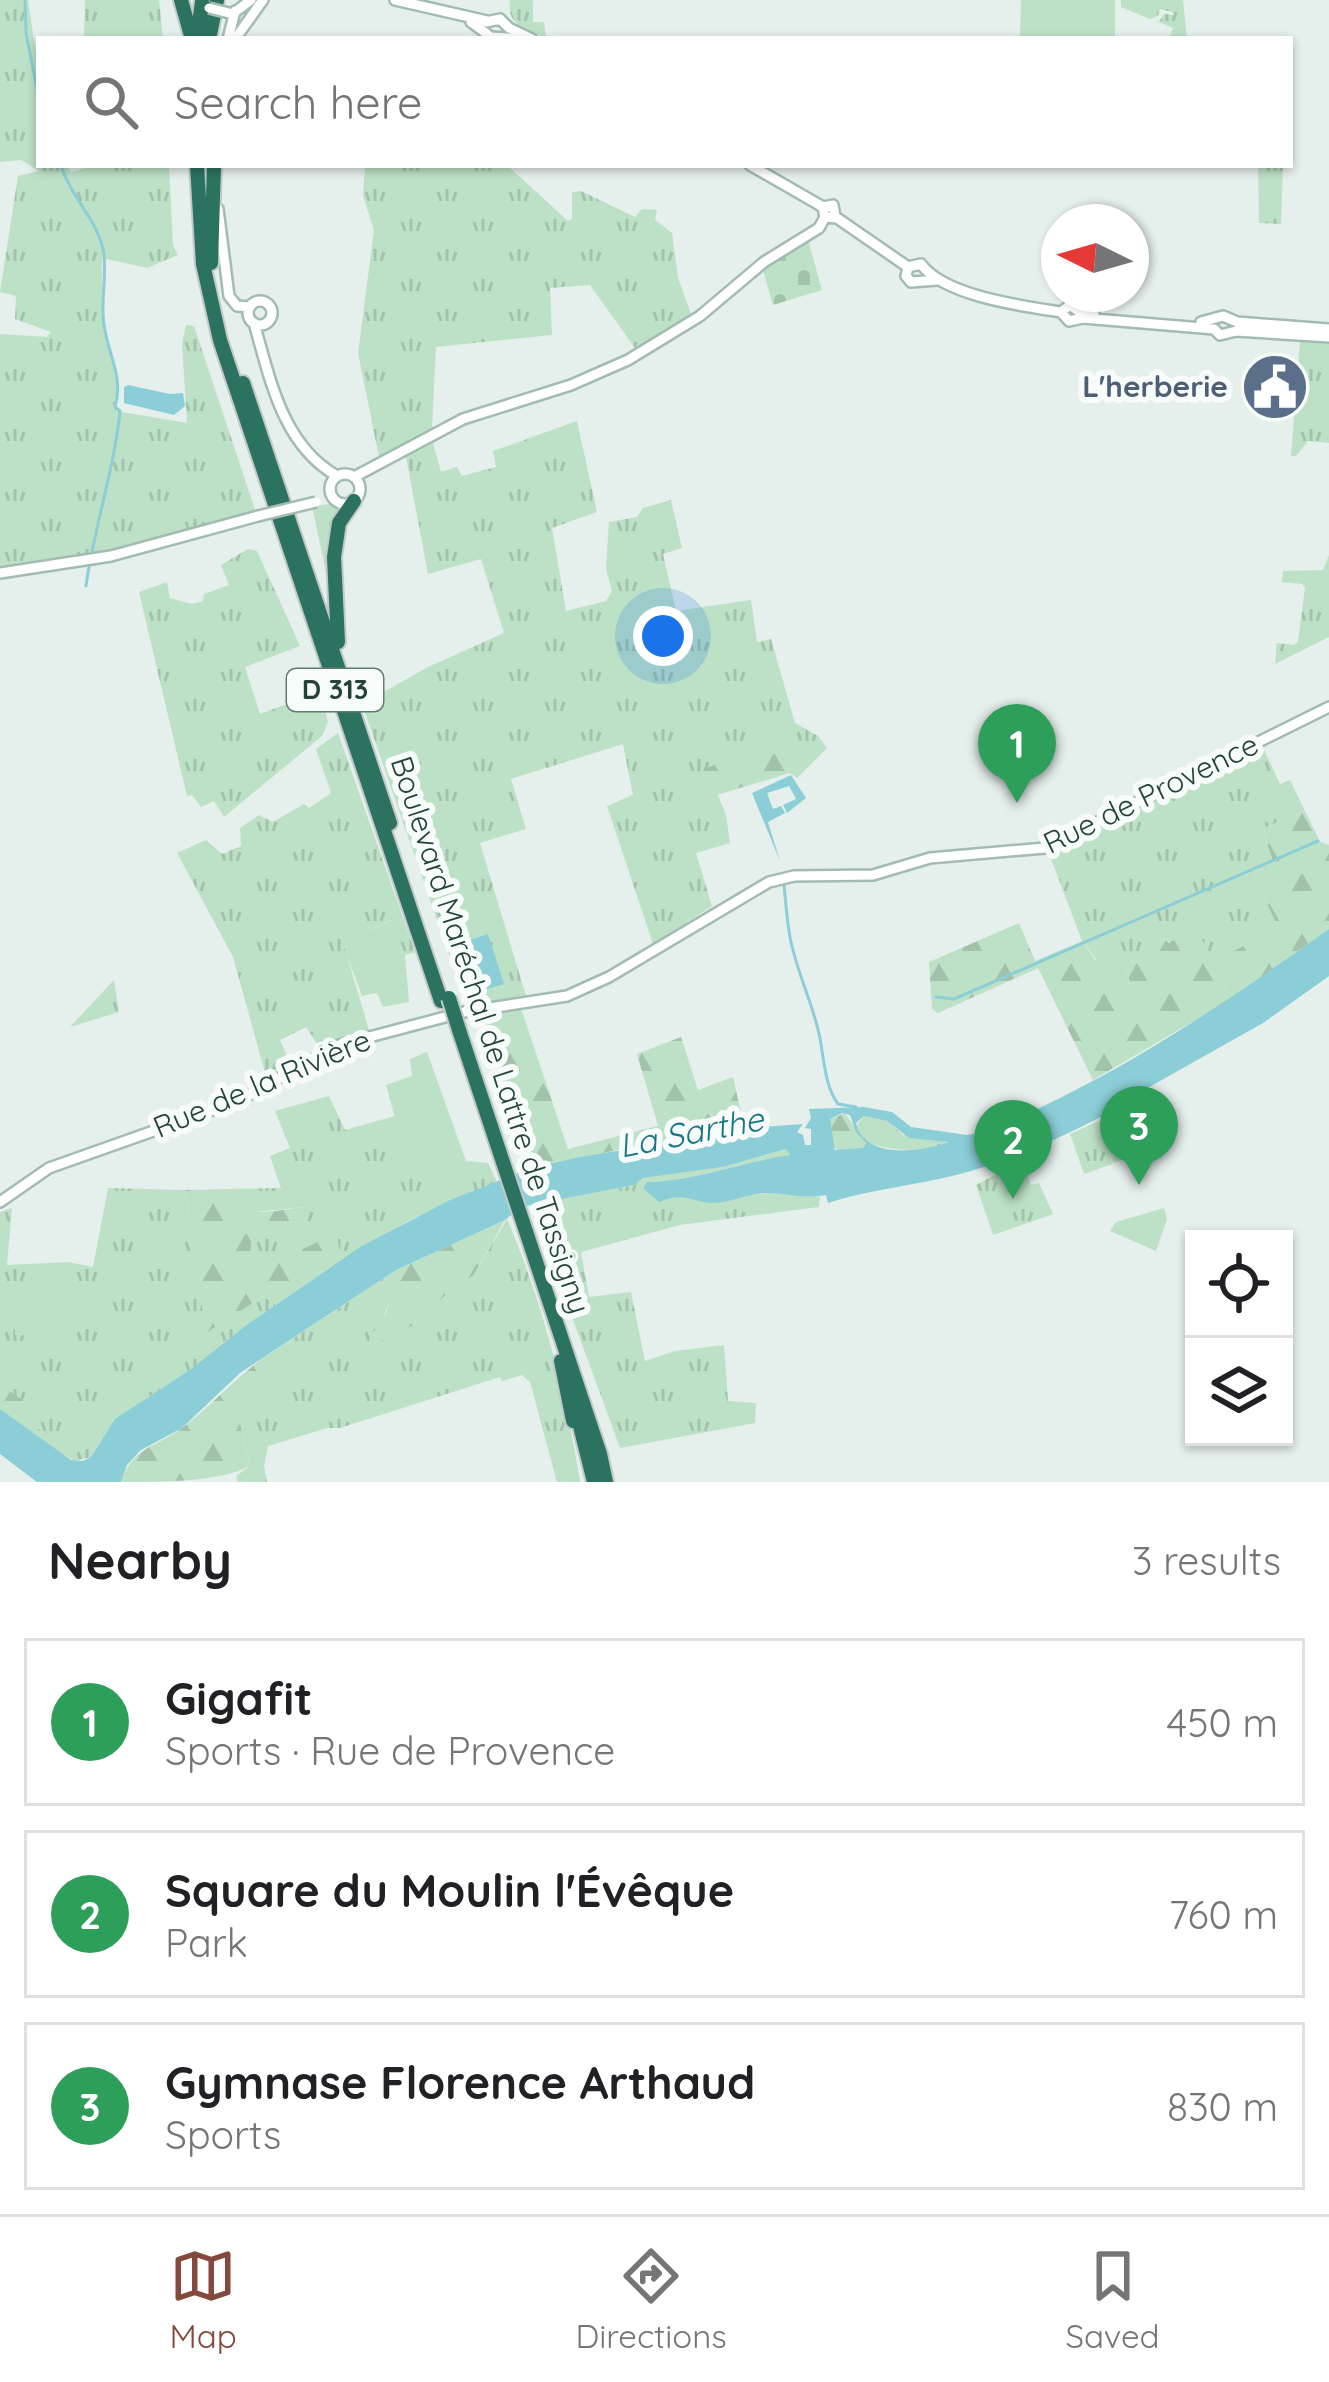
<!DOCTYPE html>
<html lang="en">
<head>
<meta charset="utf-8">
<style>
  :root { --surface:#fff; --page:#f6f6f6; --text:#202124; --muted:#757577; --line:#e0e0e0; --accent:#83493b }
  body { margin:0; font-family:Quicksand,sans-serif; background:var(--page); color:var(--text) }
  .controls { position:absolute; right:36px; bottom:36px; display:grid; overflow:hidden; border-radius:0px; box-shadow:0 3px 9px #0004 }
  .controls button { width:108px; height:108px; display:grid; place-items:center; padding:0; border:0; border-bottom:3px solid var(--line); background:var(--surface); color:var(--text); font:60px sans-serif }
  .compass { position:absolute; left:1041px; top:204px; width:108px; height:108px; border-radius:50%; background:var(--surface); box-shadow:0 3px 9px #0004; rotate:275deg }
  .you { position:absolute; left:663px; top:636px; width:42px; height:42px; margin:-30px; border:9px solid #fff; border-radius:50%; background:#1a73e8; box-shadow:0 0 0 18px #1a73e833 }
  .badge { display:grid; place-items:center; width:78px; height:78px; border-radius:50%; background:var(--accent); color:#fff; font-size:39px; font-weight:700 }
  .pin { position:absolute; translate:-50% -99px; filter:drop-shadow(0 3px 6px #0008) }
  .pin::after { content:''; position:absolute; top:63px; width:42px; height:36px; background:inherit; clip-path:polygon(0 0,100% 0,50% 100%) }
  .list { margin:0; padding:0; list-style:none }
  h2 { display:flex; justify-content:space-between; align-items:center; height:156px; margin:0; padding:0 48px; font-size:51px }
  h2 small { font-size:39px; font-weight:400; color:var(--muted) }
  .list li { display:grid; grid-template-columns:78px 1fr auto; gap:36px; align-items:center; box-sizing:border-box; height:168px; margin:0 24px 24px; padding:0 24px; border:3px solid var(--line); border-radius:0px }
  .list b { display:block; font-size:45px; white-space:nowrap }
  .list p { margin:0; font-size:39px; white-space:nowrap; color:var(--muted) }
  .list em { font-size:39px; font-style:normal; color:var(--muted) }
  .icon { flex:none; width:66px; height:66px; fill:none; stroke:currentColor; stroke-width:2; stroke-linecap:round; stroke-linejoin:round }
  .map { position:relative; flex:none; width:1329px; height:1482px; overflow:hidden }
  .search { position:absolute; background:var(--surface); box-shadow:0 3px 9px #0004; left:36px; right:36px; top:36px; height:132px; display:flex; align-items:center; gap:30px; box-sizing:border-box; padding:0 42px; border-radius:0px; color:var(--muted); font-size:45px }
  .sheet { height:732px; background:var(--surface) }
  nav { display:flex; justify-content:space-around; align-items:center; box-sizing:border-box; height:168px; border-top:3px solid var(--line); background:var(--surface); font-size:33px; color:var(--muted) }
  nav a { display:grid; justify-items:center; gap:6px }
  nav .on { color:var(--accent) }
  .map>svg:first-child { display:block }
</style>
</head>
<body>
<div class="map">
<svg width="1329" height="1482" viewBox="0 0 1329 1482">
  <defs>
    <pattern id="grass-tufts" width="24" height="20" patternUnits="userSpaceOnUse" patternTransform="scale(3)"><rect width="24" height="20" fill="#bde1c6"/><path d="M3 7l-1-3M5 7V3M7 7l1-3M15 17l-1-3M17 17v-4M19 17l1-3" fill="none" stroke="#a2c2ab"/></pattern>
    <pattern id="forest-firs" width="22" height="20" patternUnits="userSpaceOnUse" patternTransform="scale(3)"><rect width="22" height="20" fill="#bde1c6"/><path d="M5 1l3.5 6h-7zM16 11l3.5 6h-7z" fill="#a2c2ab"/></pattern>
    <pattern id="cemetery-stones" width="16" height="16" patternUnits="userSpaceOnUse" patternTransform="scale(3)"><rect width="16" height="16" fill="#bde1c6"/><path d="M2 7V4a2 2 0 0 1 4 0v3zM10 15v-3a2 2 0 0 1 4 0v3z" fill="#a2c2ab"/></pattern>
  </defs>
  <rect width="100%" height="100%" fill="#e5efeb"/>
  <!-- grass -->
  <path fill="url(#grass-tufts)" d="M 0,0 L 28,0 L 39,74 L 39,165 L 67,165 L 71,172 L 98,165 L 169,165 L 173,245 L 178,255 L 147,268 L 102,258 L 103,328 L 118,385 L 116,411 L 187,423 L 182,343 L 186,325 L 194,326 L 255,510 C 173,542 87,555 0,568 L 0,334 L 47,337 L 51,332 L 15,319 L 16,296 L 0,292 L 18,176 L 39,171 L 21,160 L 0,162 Z
    M 85,0 L 159,0 L 163,39 L 84,39 Z
    M 510,0 L 533,0 L 533,22 L 544,22 L 546,38 C 526,29 506,26 510,0 Z
    M 1121,0 L 1183,0 L 1187,39 L 1170,36 L 1173,28 L 1159,22 L 1164,14 L 1174,15 L 1172,12 L 1160,9 L 1158,16 L 1150,19 L 1121,7 Z
    M 365,165 L 507,165 L 568,221 L 572,219 L 572,192 L 581,191 L 635,217 L 642,209 L 657,210 L 655,220 L 672,233 L 678,278 L 691,314 L 637,351 L 590,285 L 550,288 L 552,335 L 436,347 L 432,428 L 380,462 L 358,353 L 374,230 L 363,196 Z
    M 1258,165 L 1283,165 L 1281,224 L 1259,223 Z
    M 1300,341 L 1329,344 L 1329,443 L 1308,441 L 1296,456 L 1291,456 Z
    M 577,421 L 597,512 L 552,528 L 566,611 L 606,601 L 612,591 L 606,569 L 609,522 L 637,517 L 643,508 L 671,500 L 682,548 L 663,554 L 676,611 L 751,600 L 757,642 L 771,639 L 795,723 L 818,736 L 827,748 L 797,778 L 790,773 L 782,742 L 707,768 L 726,815 L 730,843 L 696,853 L 712,906 L 653,944 L 607,806 L 633,795 L 623,744 L 511,779 L 526,829 L 480,843 L 526,996 L 467,1006 L 362,704 L 428,667 L 504,633 L 481,559 L 428,574 L 406,457 L 433,443 L 441,472 L 457,467 L 462,476 L 496,467 L 493,451 Z
    M 334,503 L 343,506 L 343,511 L 331,595 L 312,507 Z
    M 248,549 L 257,551 L 300,646 L 245,667 L 260,714 L 320,692 L 328,722 L 322,736 L 224,817 L 214,801 L 201,807 L 192,795 L 187,796 L 139,592 L 167,582 L 170,598 L 192,604 L 203,601 L 204,594 L 229,585 L 221,565 Z
    M 1329,555 L 1329,637 L 1275,664 L 1277,643 L 1294,645 L 1298,641 L 1305,588 L 1302,584 L 1282,582 L 1283,571 L 1323,570 Z
    M 338,733 L 415,952 L 405,955 L 392,920 L 343,942 L 369,1030 L 320,1048 L 306,1027 L 280,1040 L 291,1066 L 267,1080 L 233,957 L 177,853 L 206,840 L 222,854 L 241,846 L 240,828 L 259,815 L 273,822 L 304,804 L 309,808 L 331,793 L 316,749 Z
    M 1261,743 L 1280,784 L 1290,780 L 1305,811 L 1262,829 L 1274,865 L 1253,875 L 1278,927 L 1231,981 L 1233,997 L 1228,1001 L 1225,983 L 1164,938 L 1125,966 L 1130,982 L 1122,987 L 1115,984 L 1082,941 L 1050,856 Z
    M 114,980 L 119,1012 L 70,1027 Z
    M 329,1096 L 345,1130 L 395,1116 L 410,1172 L 466,1161 L 488,1163 L 497,1182 L 412,1219 L 342,1259 L 335,1234 L 263,1268 L 250,1263 L 251,1229 L 306,1220 L 303,1207 L 246,1213 L 230,1204 L 225,1189 L 281,1188 L 270,1156 L 290,1148 L 275,1111 Z
    M 1103,1119 L 1112,1164 L 1084,1174 L 1070,1134 Z
    M 786,1149 L 790,1155 C 742,1162 698,1181 648,1182 L 667,1199 L 692,1194 L 714,1203 L 741,1195 L 770,1193 L 820,1197 L 819,1207 L 680,1225 L 581,1252 L 589,1297 L 631,1292 L 645,1361 L 675,1351 L 724,1345 L 728,1401 L 756,1403 L 755,1423 L 620,1448 L 531,1205 L 634,1185 L 643,1178 L 723,1167 Z
    M 1022,1160 L 1031,1185 L 1039,1183 L 1053,1214 L 993,1235 L 976,1185 Z
    M 108,1188 L 185,1190 L 206,1332 L 264,1296 L 276,1305 C 246,1325 220,1349 191,1369 C 149,1399 118,1409 91,1457 L 74,1461 L 25,1431 L 0,1409 L 0,1212 L 12,1208 L 7,1265 L 68,1262 L 93,1267 Z
    M 507,1219 C 542,1301 566,1393 580,1482 L 557,1482 L 530,1382 L 522,1375 L 502,1381 L 500,1377 L 340,1428 L 327,1428 L 268,1446 L 264,1466 L 267,1482 L 238,1482 L 236,1476 L 250,1466 L 237,1410 C 250,1388 266,1392 279,1363 L 271,1353 L 396,1270 L 392,1296 L 373,1344 L 414,1325 L 457,1284 L 473,1276 Z"/>
  <!-- forest -->
  <path fill="url(#forest-firs)" d="M 783,741 L 790,773 L 717,795 L 706,768 Z
    M 1305,811 L 1320,842 L 1329,845 L 1329,929 L 1233,997 L 1223,957 L 1278,927 L 1253,875 L 1274,864 L 1262,829 Z
    M 1019,923 L 1035,961 L 1082,941 L 1095,960 L 1106,957 C 1115,964 1118,972 1115,984 L 1122,987 L 1130,982 L 1125,966 L 1164,938 L 1169,943 L 1195,927 L 1225,983 L 1228,1001 L 1093,1080 L 1038,968 L 938,1013 L 932,1009 L 929,962 Z
    M 521,1008 L 568,1149 L 658,1126 L 637,1054 L 681,1037 L 698,1090 L 733,1077 L 745,1130 L 641,1145 L 528,1169 L 481,1012 Z
    M 845,1113 L 855,1128 L 864,1116 L 887,1121 L 903,1135 L 949,1142 C 923,1153 893,1152 866,1142 L 863,1148 L 840,1152 C 831,1148 828,1128 830,1119 Z
    M 225,1189 C 237,1223 274,1210 304,1207 L 307,1220 L 252,1229 L 250,1263 L 263,1268 L 336,1233 L 342,1259 L 276,1305 L 264,1296 L 206,1333 L 185,1190 Z
    M 505,1220 L 473,1276 L 457,1284 L 414,1325 L 373,1344 L 369,1339 L 387,1312 L 396,1270 Z
    M 271,1353 L 284,1366 C 276,1388 249,1391 237,1410 L 250,1466 C 220,1482 160,1482 121,1482 C 133,1447 156,1447 182,1428 C 213,1405 238,1374 271,1353 Z
    M 0,1384 L 22,1400 L 40,1431 L 39,1436 L 25,1431 L 0,1409 Z"/>
  <!-- cemetery -->
  <path fill="url(#cemetery-stones)" d="M 808,240 L 822,290 L 773,305 L 762,267 Z"/>
  <!-- garden -->
  <path fill="#bde1c6" d="M 1021,0 L 1115,0 L 1115,39 L 1020,39 Z
    M 393,920 L 405,955 L 409,1002 L 383,1007 L 377,993 L 362,996 L 342,942 Z
    M 427,1052 L 466,1161 L 410,1173 L 386,1085 L 412,1076 L 410,1059 Z
    M 1141,1132 L 1147,1151 L 1113,1163 L 1107,1144 Z
    M 1164,1208 L 1167,1219 L 1156,1251 L 1110,1231 L 1116,1222 Z
    M 17,1291 L 64,1293 L 63,1313 L 16,1311 Z
    M 15,1315 L 62,1317 L 61,1337 L 15,1335 Z"/>
  <!-- water -->
  <path fill="#8bced7" fill-rule="evenodd" d="M 128,385 L 170,394 L 183,393 L 185,406 L 174,415 L 124,403 L 124,387 Z
    M 791,775 L 806,798 L 787,813 L 783,805 L 796,799 L 789,786 L 767,793 L 773,809 L 781,806 L 785,813 L 768,822 L 780,861 L 752,793 Z
    M 1329,929 L 1329,976 L 1263,1023 L 1144,1090 L 1145,1094 C 1084,1126 1022,1159 956,1175 C 913,1186 870,1189 828,1203 L 826,1195 C 806,1199 788,1194 769,1193 C 750,1192 731,1203 713,1203 C 691,1203 687,1191 659,1202 L 643,1188 L 647,1182 C 697,1181 741,1162 790,1155 L 786,1149 L 723,1167 L 643,1178 L 634,1185 L 521,1207 L 505,1220 L 396,1270 L 240,1373 L 182,1428 L 141,1450 L 127,1465 L 121,1482 L 37,1482 L 0,1454 L 0,1409 L 71,1460 L 83,1461 L 91,1457 L 115,1419 L 191,1369 L 248,1324 L 360,1247 L 448,1201 L 528,1169 L 580,1157 L 762,1127 L 803,1124 L 797,1132 L 803,1135 L 805,1145 L 811,1145 L 811,1129 L 805,1128 L 811,1118 L 809,1109 L 864,1107 L 892,1112 L 911,1127 L 967,1135 L 984,1132 C 1108,1083 1221,1006 1329,929 ZM 842,1113 L 850,1115 L 856,1132 L 866,1143 L 863,1148 L 835,1150 L 830,1119 ZM 864,1116 L 887,1121 L 909,1138 L 949,1142 C 922,1152 864,1160 856,1123 Z
    M 488,934 L 504,984 L 470,994 L 456,945 Z"/>
  <g fill="none" stroke-linecap="round" stroke-linejoin="round">
    <!-- stream -->
    <path stroke="#8bced7" stroke-width="3" d="M 25,0 L 26,33 L 39,99
      M 61,165 C 70,196 96,218 103,249 C 108,273 100,300 104,325 C 108,354 124,378 115,407 L 120,411 C 114,471 94,527 86,586
      M 784,885 C 786,904 787,924 791,942 C 799,979 818,1015 822,1051 C 825,1069 827,1089 838,1104 L 856,1107
      M 936,997 L 954,999 L 1318,841"/>
    <!-- secondary casing -->
    <g stroke="#a3bcb2" stroke-width="14">
      <path id="secondary" d="M 395,0 L 487,21
        M 235,12 L 251,0
        M 471,22 L 491,37 L 520,39
        M 486,22 L 500,19 L 509,28 L 532,39
        M 228,39 L 235,11
        M 235,39 L 263,0
        M 750,165 L 823,207 L 833,205 L 835,216
        M 823,207 L 825,217 L 837,218 L 908,267 L 921,264 C 944,296 1022,306 1061,312 L 1069,321 L 1083,318 L 1214,329
        M 218,209 L 229,296 L 237,306 L 250,307
        M 908,267 L 906,276 L 911,282 L 937,280
        M248 313a12 12 0 1 1 24 0a12 12 0 1 1-24 0Z
        M 1061,312 L 1070,305 L 1078,311 L 1094,313
        M 1201,322 L 1223,316 L 1237,322 L 1329,329
        M 254,323 C 270,378 282,445 337,476
        M 1214,329 L 1220,335 L 1236,331 L 1329,337
        M330 489a15 15 0 1 1 30 0a15 15 0 1 1-30 0Z
        M 354,477 L 463,419 L 571,385 L 628,360 L 700,316 L 764,262 L 819,228 L 825,217
        M 0,573 L 111,556 L 258,516
        M 0,1202 L 49,1168 L 238,1101 L 339,1045 L 464,1012 L 567,996 L 609,977 L 769,882 L 794,876 L 873,875 L 930,858 L 1045,848 L 1329,707"/>
    </g>
    <!-- highway casing -->
    <g stroke="#c1cac8" stroke-width="18">
      <path id="highway" d="M 181,0 L 192,39
        M 197,38 L 202,2
        M 209,39 L 217,0
        M 197,165 L 203,264 L 220,340 L 441,1001
        M 211,263 L 214,165
        M 243,383 L 390,823
        M 338,642 L 334,557 L 339,523 L 354,501
        M 459,1030 L 600,1454 L 606,1482
        M 561,1361 L 573,1421
        M 577,1414 L 594,1482"/>
    </g>
    <!-- secondary -->
    <use href="#secondary" stroke="#fff" stroke-width="9"/>
    <!-- highway -->
    <use href="#highway" stroke="#2c7261" stroke-width="14"/>
    <!-- secondary-bridge casing -->
    <g stroke="#a3bcb2" stroke-width="14" stroke-linecap="butt">
      <path id="secondary-bridge" d="M 209,8 L 229,13
        M 258,516 L 316,502"/>
    </g>
    <!-- highway-bridge casing -->
    <g stroke="#c1cac8" stroke-width="18" stroke-linecap="butt">
      <path id="highway-bridge" d="M 449,998 L 459,1030"/>
    </g>
    <!-- secondary-bridge -->
    <use href="#secondary-bridge" stroke="#fff" stroke-width="9"/>
    <!-- highway-bridge -->
    <use href="#highway-bridge" stroke="#2c7261" stroke-width="14"/>
  </g>
  <!-- icons -->
  <defs>
    <g id="civic-disc" transform="scale(3.45)"><circle r="9.5" fill="#5c6f8a" stroke="#f7fbf9"/><path d="M-.6-6.5H3V-4.5H.6V-3L4-1V1h2V6H-6V1h2V-1L-.6-3ZM-1.2 2.5V6h2.4V2.5Z" fill="#fff"/></g>
  </defs>
  <g fill-rule="evenodd">
    <use href="#civic-disc" x="1275" y="387"/>
  </g>
  <g text-anchor="middle" stroke-width="12" stroke-linejoin="round" paint-order="stroke">
    <!-- shield labels -->
    <rect fill="#f7fbf9" stroke="#637a73" stroke-width="3" x="287" y="669" width="96" height="42" rx="9"/>
    <g font-size="27" font-weight="bold" fill="#234339">
      <text x="335" y="699">D 313</text>
    </g>
    <!-- service labels -->
    <g font-size="30" font-weight="bold" fill="#4e5e75" stroke="#f7fbf9" text-anchor="end">
      <text x="1228" y="397">L'herberie</text>
    </g>
    <!-- street labels -->
    <g font-size="30" fill="#234339" stroke="#f7fbf9">
      <text transform="translate(1151 794) rotate(-26)" y="10">Rue de Provence</text>
      <text transform="translate(490 1035) rotate(72)" y="10">Boulevard Maréchal de Lattre de Tassigny</text>
      <text transform="translate(262 1084) rotate(-23)" y="10">Rue de la Rivière</text>
    </g>
    <!-- water labels -->
    <g font-size="33" font-style="italic" fill="#177684" stroke="#f7fbf9">
      <text transform="translate(691 1132) rotate(-11)" y="12">La Sarthe</text>
    </g>
  </g>
</svg>
<div class="controls">
<button><svg class="icon" aria-label="locate" viewBox="0 0 24 24"><circle cx="12" cy="12" r="6"/><path d="M12 2v4M12 18v4M2 12h4M18 12h4"/></svg></button>
<button><svg class="icon" aria-label="layers" viewBox="0 0 24 24"><path d="M12 4l9 5-9 5-9-5zM3 14l9 5 9-5"/></svg></button>
</div>
<svg class="compass" viewBox="-18 -18 36 36"><path d="M0-13l5 13h-10z" fill="#e53935"/><path d="M0 13l5-13h-10z" fill="#757577"/></svg>
<div class="you"></div>
<div class="pin badge" style="left:1017px;top:803px;background:#2e9e5b">1</div>
<div class="pin badge" style="left:1013px;top:1199px;background:#2e9e5b">2</div>
<div class="pin badge" style="left:1139px;top:1185px;background:#2e9e5b">3</div>
<div class="search"><svg class="icon" aria-label="search" viewBox="0 0 24 24"><circle cx="10" cy="10" r="6"/><path d="M15 15l6 6"/></svg>Search here</div>
</div>
<section class="sheet">
<h2>Nearby<small>3 results</small></h2>
<ul class="list">
<li><span class="badge" style="background:#2e9e5b">1</span><div><b>Gigafit</b><p>Sports · Rue de Provence</p></div><em>450 m</em></li>
<li><span class="badge" style="background:#2e9e5b">2</span><div><b>Square du Moulin l'Évêque</b><p>Park</p></div><em>760 m</em></li>
<li><span class="badge" style="background:#2e9e5b">3</span><div><b>Gymnase Florence Arthaud</b><p>Sports</p></div><em>830 m</em></li>
</ul>
</section>
<nav>
<a class="on"><svg class="icon" aria-label="map" viewBox="0 0 24 24"><path d="M3 6l6-2 6 2 6-2v14l-6 2-6-2-6 2zM9 4v14M15 6v14"/></svg>Map</a>
<a><svg class="icon" aria-label="directions" viewBox="0 0 24 24"><path d="M12 3l9 9-9 9-9-9zM9 14v-3h6M13 9l2 2-2 2"/></svg>Directions</a>
<a><svg class="icon" aria-label="saved" viewBox="0 0 24 24"><path d="M7 4h10v16l-5-4-5 4z"/></svg>Saved</a>
</nav>
</body>
</html>
